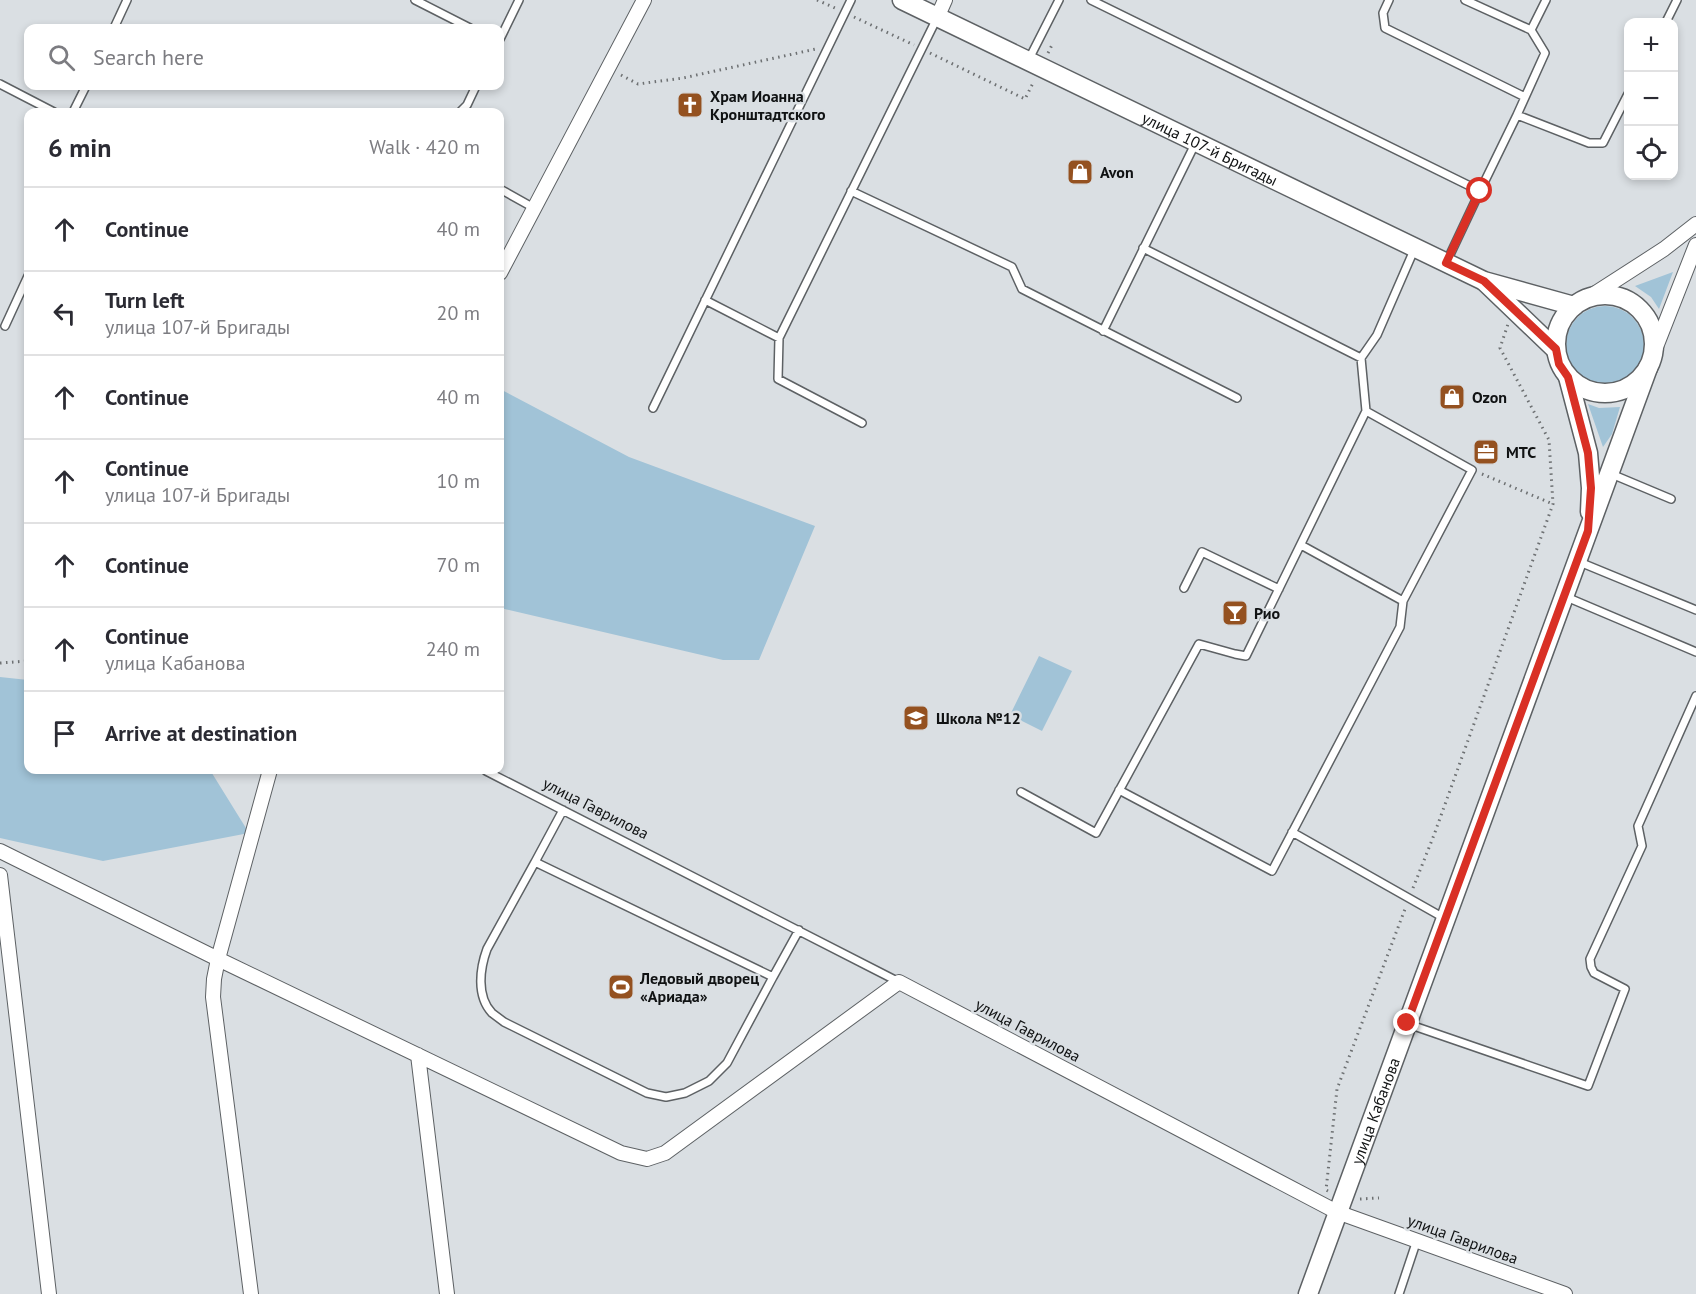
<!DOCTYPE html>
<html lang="en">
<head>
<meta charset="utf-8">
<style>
  :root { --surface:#fff; --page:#f2f2f3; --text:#2b2b33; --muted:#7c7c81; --line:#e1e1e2 }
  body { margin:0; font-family:"PT Sans",sans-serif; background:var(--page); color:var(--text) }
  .controls { position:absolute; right:18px; top:18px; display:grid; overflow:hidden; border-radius:12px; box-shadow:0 3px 9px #0003 }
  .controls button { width:54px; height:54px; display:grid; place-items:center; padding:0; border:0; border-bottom:2px solid var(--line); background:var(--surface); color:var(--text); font:30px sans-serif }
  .stop { position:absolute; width:18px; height:18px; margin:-14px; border:4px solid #d93025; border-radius:50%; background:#fff }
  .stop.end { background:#d93025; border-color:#fff; box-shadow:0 2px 6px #0008 }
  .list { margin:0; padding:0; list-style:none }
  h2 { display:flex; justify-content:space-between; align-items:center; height:78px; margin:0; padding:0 24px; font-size:26px }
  h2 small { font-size:20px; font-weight:400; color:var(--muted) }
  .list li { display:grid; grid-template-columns:39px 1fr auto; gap:18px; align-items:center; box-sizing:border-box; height:84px; padding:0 24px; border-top:2px solid var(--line) }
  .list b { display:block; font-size:22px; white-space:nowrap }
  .list p { margin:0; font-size:20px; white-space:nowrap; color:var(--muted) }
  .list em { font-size:20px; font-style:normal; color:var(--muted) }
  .icon { flex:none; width:33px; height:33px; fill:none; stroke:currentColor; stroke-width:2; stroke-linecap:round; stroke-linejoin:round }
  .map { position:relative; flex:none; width:1696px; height:1294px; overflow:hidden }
  .search { position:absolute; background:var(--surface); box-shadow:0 3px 9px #0003; left:24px; top:24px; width:480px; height:66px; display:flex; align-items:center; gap:15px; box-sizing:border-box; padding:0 21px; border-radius:12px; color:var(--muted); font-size:22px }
  .panel { position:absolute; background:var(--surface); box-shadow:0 3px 9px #0003; left:24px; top:108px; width:480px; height:666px; border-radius:12px }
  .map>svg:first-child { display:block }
</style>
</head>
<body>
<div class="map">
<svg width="1696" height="1294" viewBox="0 0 1696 1294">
  <rect width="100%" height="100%" fill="#dadfe3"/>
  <!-- green -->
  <path fill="#a1c3d7" d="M 1673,272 L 1659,309 L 1651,297 L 1635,286 Z
    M1566 345a39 39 0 1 1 78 0a39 39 0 1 1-78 0Z
    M 500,389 L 629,457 L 815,526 L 759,660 L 723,660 L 500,608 Z
    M 1588,404 L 1599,408 L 1620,407 L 1612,434 L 1603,447 Z
    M 1039,656 L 1072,671 L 1042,731 L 1010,715 Z
    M 0,677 L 28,680 L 28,770 L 210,770 L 249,833 L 103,861 L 0,838 Z"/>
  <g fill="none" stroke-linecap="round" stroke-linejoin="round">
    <!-- lane casing -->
    <g stroke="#5d6164" stroke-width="10">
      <path id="lane" d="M 415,0 L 470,28
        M 1091,0 L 1480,191 L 1447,261
        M 1389,0 L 1383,13 L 1385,28 L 1525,97
        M 1465,0 L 1531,30
        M 1666,22 L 1677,0
        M 114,28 L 127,0
        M 500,39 L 519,0
        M 1029,59 L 1059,0
        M 0,84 L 54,112
        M 73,112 L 86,86
        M 460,112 L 467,105 L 476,86
        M 1517,115 L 1545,53 L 1531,30 L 1546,0
        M 500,189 L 534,208
        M 851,191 L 1012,267 L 1022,289 L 1237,398
        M 1480,191 L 1517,115 L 1589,143 L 1603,143 L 1628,94
        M 1143,248 L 1361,358 L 1377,335 L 1414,250
        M 705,300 L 779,338 L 937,18
        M 5,326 L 28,276
        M 1103,331 L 1196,142
        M 779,338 L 778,379 L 862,423
        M 653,408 L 851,0
        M 1609,473 L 1671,499
        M 1301,545 L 1403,601 L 1472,470 L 1366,411
        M 1577,561 L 1696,610
        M 1184,588 L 1202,552 L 1279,589
        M 1564,596 L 1696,652
        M 486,771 L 899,982
        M 1119,790 L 1272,871 L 1400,627 L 1403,601
        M 1021,792 L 1096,833 L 1199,644 L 1235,654 L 1246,656 L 1366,411 L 1361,358
        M 563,810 L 535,862 L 773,977 L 799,930
        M 1292,832 L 1444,918
        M 535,862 L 487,949 C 480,968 476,996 492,1013 C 496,1016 500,1019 504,1022 L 647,1093 L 666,1097 L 685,1093 L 709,1081 L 727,1063 L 773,977
        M 1408,1024 L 1588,1086 L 1625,989 L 1594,973 L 1591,967 L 1590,959 L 1642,846 L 1638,826 L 1696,696
        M 1399,1294 L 1417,1240"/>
    </g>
    <!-- street casing -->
    <g stroke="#5d6164" stroke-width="16">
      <path id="street" d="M 937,18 L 945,0
        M 500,273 L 644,0
        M 1588,298 L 1664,249 L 1696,224
        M 1654,352 L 1696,245
        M 270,770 L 218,959 L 621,1153 L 647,1159 L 665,1153 L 899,982 L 1337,1212 L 1565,1294
        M 0,851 L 218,959 L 214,979 L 213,997 L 251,1294
        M 0,875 L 49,1294
        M 418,1055 L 447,1294"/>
    </g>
    <!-- secondary casing -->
    <g stroke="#5d6164" stroke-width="21">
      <g id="secondary">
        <path id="s1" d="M 902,0 L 1484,281 L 1574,306"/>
        <path d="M 1485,282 L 1555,349"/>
        <circle cx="1605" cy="344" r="49"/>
        <path d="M 1568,377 L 1588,453 L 1591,488 L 1590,512"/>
        <path id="s2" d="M 1308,1294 L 1648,368"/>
      </g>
    </g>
    <!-- path -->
    <path stroke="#6d7072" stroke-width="3" stroke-dasharray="1.5 4.5" stroke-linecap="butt" d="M 817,0 L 835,8
      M 854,17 L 914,45
      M 930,53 L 1025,99 L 1034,81
      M 1048,53 L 1053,43
      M 621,75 L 638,84 L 683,78 L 816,49
      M 1482,474 L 1553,504
      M 0,663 L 28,661
      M 1413,888 L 1434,835 L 1553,504 L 1549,440 L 1500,348 L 1508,324
      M 1328,1191 L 1326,1190 L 1337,1089 L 1405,909
      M 1360,1199 L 1379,1198"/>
    <!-- lane -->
    <use href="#lane" stroke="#fff" stroke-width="7"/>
    <!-- street -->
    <use href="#street" stroke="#fff" stroke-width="14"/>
    <!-- secondary -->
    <use href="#secondary" stroke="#fff" stroke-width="18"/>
  </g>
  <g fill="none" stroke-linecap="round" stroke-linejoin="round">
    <!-- route -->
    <path stroke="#d93025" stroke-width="8" d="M 1407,1023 L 1588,531 L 1591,488 L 1588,453 L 1568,377 L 1559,364 L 1556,349 L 1484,281 L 1446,263 L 1480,191"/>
  </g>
  <!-- icons -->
  <defs>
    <g id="church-square" transform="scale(1.35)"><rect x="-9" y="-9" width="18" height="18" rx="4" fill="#945120" stroke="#dadfe3"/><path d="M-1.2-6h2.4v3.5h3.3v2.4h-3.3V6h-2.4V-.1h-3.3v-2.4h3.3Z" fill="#fff"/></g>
    <g id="shop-square" transform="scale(1.35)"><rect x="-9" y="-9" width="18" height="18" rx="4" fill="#945120" stroke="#dadfe3"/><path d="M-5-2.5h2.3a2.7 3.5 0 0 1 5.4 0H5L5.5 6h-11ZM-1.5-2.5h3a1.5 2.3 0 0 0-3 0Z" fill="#fff"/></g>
    <g id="office-square" transform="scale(1.35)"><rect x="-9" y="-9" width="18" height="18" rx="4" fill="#945120" stroke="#dadfe3"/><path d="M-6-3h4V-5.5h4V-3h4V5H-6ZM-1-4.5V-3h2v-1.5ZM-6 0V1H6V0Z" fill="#fff"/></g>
    <g id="bar-square" transform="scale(1.35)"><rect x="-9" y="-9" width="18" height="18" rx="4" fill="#945120" stroke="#dadfe3"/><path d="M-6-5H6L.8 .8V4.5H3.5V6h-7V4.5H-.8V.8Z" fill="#fff"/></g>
    <g id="school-square" transform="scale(1.35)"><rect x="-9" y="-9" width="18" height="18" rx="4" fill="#945120" stroke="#dadfe3"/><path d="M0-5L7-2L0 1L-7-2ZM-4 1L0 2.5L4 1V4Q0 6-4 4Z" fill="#fff"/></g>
    <g id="stadium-square" transform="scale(1.35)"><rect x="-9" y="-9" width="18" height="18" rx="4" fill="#945120" stroke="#dadfe3"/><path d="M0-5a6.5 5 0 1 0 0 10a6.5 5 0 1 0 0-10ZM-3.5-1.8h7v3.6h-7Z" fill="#fff"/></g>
  </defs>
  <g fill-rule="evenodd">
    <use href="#church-square" x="690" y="105"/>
    <use href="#shop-square" x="1080" y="172"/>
    <use href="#shop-square" x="1452" y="397"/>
    <use href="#office-square" x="1486" y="452"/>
    <use href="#bar-square" x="1235" y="613"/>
    <use href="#school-square" x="916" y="718"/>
    <use href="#stadium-square" x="621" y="987"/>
  </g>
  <g text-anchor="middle" stroke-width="5" stroke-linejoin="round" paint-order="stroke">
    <!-- poi labels -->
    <g font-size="16" font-weight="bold" fill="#101213" stroke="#dadfe3" text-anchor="start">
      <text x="710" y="102">Храм Иоанна<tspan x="710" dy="18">Кронштадтского</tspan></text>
      <text x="1100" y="178">Avon</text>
      <text x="1472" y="403">Ozon</text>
      <text x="1506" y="458">МТС</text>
      <text x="1254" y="619">Рио</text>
      <text x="936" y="724">Школа №12</text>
      <text x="640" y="984">Ледовый дворец<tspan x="640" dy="18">«Ариада»</tspan></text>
    </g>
    <!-- street labels -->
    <g font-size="16" fill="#101213" stroke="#dadfe3">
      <text dy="6" stroke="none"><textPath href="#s1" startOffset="342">улица 107-й Бригады</textPath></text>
      <text transform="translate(596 808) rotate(27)" y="6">улица Гаврилова</text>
      <text transform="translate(1028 1030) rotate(28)" y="6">улица Гаврилова</text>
      <text dy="6" stroke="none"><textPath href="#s2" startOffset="195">улица Кабанова</textPath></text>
      <text transform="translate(1463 1239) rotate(20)" y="6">улица Гаврилова</text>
    </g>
  </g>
</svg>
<div class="controls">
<button>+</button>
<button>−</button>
<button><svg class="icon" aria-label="locate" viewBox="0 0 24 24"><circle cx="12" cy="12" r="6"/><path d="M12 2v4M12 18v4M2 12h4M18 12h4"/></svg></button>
</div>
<div class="stop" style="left:1480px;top:191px"></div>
<div class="stop end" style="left:1407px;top:1023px"></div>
<div class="search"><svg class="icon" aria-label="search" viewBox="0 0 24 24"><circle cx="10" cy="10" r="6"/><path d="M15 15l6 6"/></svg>Search here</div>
<section class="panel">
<h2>6 min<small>Walk · 420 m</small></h2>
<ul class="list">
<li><svg class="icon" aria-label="ahead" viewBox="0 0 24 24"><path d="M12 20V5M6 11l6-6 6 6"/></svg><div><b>Continue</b></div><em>40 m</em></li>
<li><svg class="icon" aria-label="left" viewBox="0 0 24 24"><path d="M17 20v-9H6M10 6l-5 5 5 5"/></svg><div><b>Turn left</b><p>улица 107-й Бригады</p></div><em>20 m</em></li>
<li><svg class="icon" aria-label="ahead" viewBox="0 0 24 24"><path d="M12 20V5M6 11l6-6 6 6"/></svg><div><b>Continue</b></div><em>40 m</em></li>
<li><svg class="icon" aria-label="ahead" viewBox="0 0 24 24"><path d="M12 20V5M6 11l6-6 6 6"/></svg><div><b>Continue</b><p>улица 107-й Бригады</p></div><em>10 m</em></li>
<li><svg class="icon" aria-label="ahead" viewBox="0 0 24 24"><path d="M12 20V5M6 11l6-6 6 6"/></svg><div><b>Continue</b></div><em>70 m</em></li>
<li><svg class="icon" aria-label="ahead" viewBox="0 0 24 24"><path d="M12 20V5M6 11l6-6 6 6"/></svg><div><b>Continue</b><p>улица Кабанова</p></div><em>240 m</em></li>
<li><svg class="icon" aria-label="arrive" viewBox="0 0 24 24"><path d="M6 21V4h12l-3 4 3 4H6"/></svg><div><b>Arrive at destination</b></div></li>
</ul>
</section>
</div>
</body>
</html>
